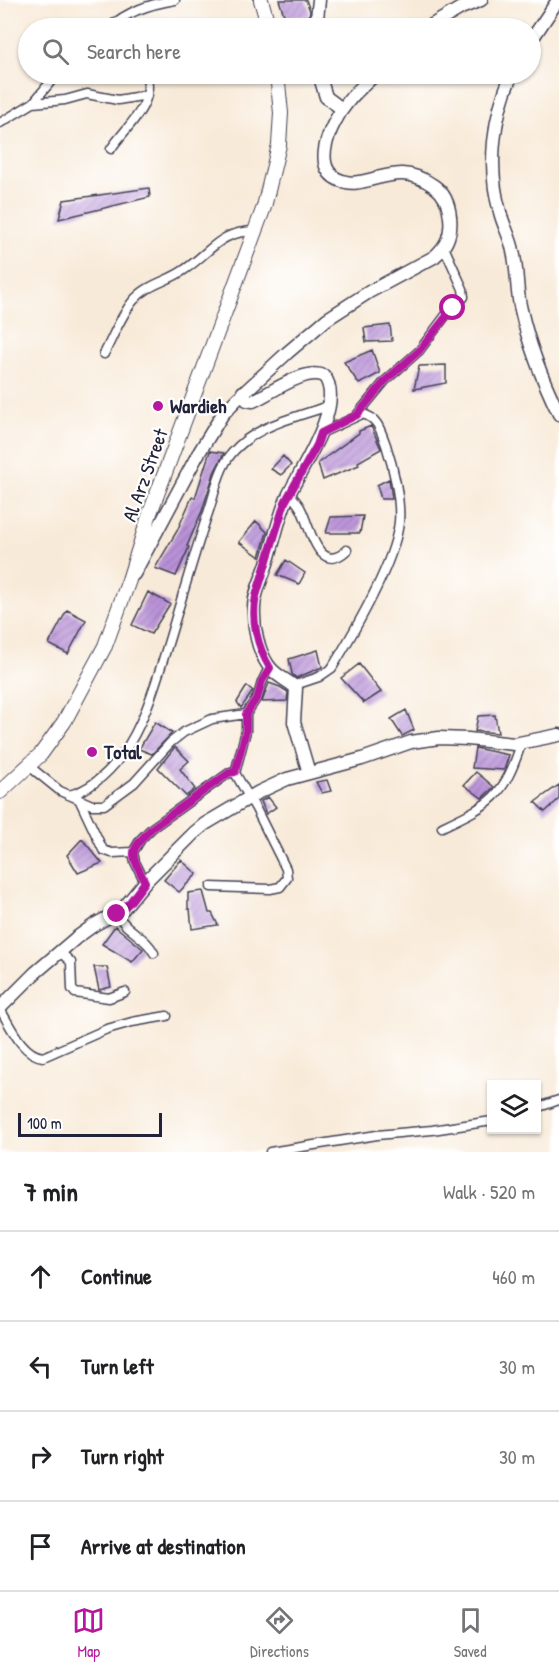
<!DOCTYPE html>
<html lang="en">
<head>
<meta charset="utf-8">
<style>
  :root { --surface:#fff; --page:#f2f2f2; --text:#202124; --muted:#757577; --line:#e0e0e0; --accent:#b5179e }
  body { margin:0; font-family:"Patrick Hand",sans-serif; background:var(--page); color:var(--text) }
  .controls { position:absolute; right:18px; bottom:18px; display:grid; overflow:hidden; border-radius:0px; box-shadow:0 2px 4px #0004 }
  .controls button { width:54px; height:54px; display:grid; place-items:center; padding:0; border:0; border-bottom:2px solid var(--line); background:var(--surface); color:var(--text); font:30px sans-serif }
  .scale { position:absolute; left:18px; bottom:15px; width:144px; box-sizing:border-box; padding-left:6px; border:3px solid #22223b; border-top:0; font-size:16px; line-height:21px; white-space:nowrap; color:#22223b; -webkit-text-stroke:4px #fff; paint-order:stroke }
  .stop { position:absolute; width:18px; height:18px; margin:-14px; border:4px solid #b5179e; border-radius:50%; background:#fff }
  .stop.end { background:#b5179e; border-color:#fff; box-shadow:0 2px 6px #0008 }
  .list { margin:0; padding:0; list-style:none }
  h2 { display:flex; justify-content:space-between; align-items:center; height:78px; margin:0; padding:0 24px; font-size:26px }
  h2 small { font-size:20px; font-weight:400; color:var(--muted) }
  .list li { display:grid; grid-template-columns:39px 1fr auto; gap:18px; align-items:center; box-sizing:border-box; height:90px; padding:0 24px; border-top:2px solid var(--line) }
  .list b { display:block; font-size:22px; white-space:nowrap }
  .list em { font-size:20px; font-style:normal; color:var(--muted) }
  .icon { flex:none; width:33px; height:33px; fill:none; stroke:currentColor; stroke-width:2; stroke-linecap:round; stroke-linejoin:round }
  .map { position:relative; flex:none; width:559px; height:1152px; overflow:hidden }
  .search { position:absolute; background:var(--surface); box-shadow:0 2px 4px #0004; left:18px; right:18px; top:18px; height:66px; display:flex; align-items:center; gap:15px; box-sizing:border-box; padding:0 21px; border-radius:33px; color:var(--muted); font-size:22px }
  .sheet { height:438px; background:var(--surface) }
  nav { display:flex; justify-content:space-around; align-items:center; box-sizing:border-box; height:84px; border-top:2px solid var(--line); background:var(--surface); font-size:16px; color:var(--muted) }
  nav a { display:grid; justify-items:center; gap:3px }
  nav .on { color:var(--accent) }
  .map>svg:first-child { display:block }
</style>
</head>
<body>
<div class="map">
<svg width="559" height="1152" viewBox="0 0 559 1152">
  <defs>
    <pattern id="building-hatch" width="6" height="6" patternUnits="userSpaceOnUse" patternTransform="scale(1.5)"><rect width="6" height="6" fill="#ba92d9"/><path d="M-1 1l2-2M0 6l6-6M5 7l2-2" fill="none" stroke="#9777b1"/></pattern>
  </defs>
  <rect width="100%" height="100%" fill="#fff"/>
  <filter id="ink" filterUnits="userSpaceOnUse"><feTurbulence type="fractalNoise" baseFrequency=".0167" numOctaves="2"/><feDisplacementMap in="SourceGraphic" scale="12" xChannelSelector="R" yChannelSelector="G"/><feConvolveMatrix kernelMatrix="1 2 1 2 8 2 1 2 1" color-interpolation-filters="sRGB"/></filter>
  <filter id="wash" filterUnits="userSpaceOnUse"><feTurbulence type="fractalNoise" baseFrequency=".008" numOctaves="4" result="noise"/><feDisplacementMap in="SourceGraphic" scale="24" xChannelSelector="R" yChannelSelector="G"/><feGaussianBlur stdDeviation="1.35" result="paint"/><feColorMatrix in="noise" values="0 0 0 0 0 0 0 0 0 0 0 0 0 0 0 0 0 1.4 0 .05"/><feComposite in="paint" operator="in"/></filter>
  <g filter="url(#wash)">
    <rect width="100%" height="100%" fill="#f8ead8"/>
    <g id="blocks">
      <!-- building -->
      <path fill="url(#building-hatch)" d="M 279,0 L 306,0 L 310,11 L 309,16 L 285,18 Z
        M 149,188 L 150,197 L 59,219 L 64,200 Z
        M 390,325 L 392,341 L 366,342 L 364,328 Z
        M 372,350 L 380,373 L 359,384 L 344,362 Z
        M 446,365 L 446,383 L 414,389 L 419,366 Z
        M 371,426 L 381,449 L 358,462 L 359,465 L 323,480 L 318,463 L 359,433 L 359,431 Z
        M 210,451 L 224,453 L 214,473 L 202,511 L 187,546 L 189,547 L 176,576 L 155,568 L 177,531 L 192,497 L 195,498 Z
        M 283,456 L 291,465 L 281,475 L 271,469 Z
        M 389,479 L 392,499 L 381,499 L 377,485 Z
        M 363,516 L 360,533 L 326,533 L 331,517 Z
        M 256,521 L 267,532 L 260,557 L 239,542 Z
        M 286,560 L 305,573 L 299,584 L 277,575 Z
        M 148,592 L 170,604 L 151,634 L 132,625 Z
        M 67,610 L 86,620 L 68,654 L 49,644 Z
        M 318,650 L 322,667 L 296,678 L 292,674 L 289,659 Z
        M 359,664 L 381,692 L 364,703 L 341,678 Z
        M 269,683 L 280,687 L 288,692 L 287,701 L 262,702 Z
        M 247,686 L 253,691 L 241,708 L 237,702 Z
        M 406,710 L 414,730 L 402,736 L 391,719 Z
        M 495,715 L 498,733 L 475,731 L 478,716 Z
        M 155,722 L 172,733 L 152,754 L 139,749 Z
        M 175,747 L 189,761 L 180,769 L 195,789 L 186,796 L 158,768 Z
        M 475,748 L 509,755 L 504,770 L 472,768 Z
        M 476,772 L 494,787 L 482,798 L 464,785 Z
        M 327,780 L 331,791 L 322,793 L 316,782 Z
        M 559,785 L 559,799 L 545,812 L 535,802 Z
        M 268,797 L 276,807 L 266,814 L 261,801 Z
        M 82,839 L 102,863 L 78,873 L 67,855 Z
        M 181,860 L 197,874 L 179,892 L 164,880 Z
        M 203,891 L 209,913 L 212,913 L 218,925 L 192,929 L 190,909 L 188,909 L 188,893 Z
        M 115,926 L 143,949 L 132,962 L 102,944 Z
        M 94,967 L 107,967 L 111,987 L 99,990 Z"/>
    </g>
  </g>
  <g filter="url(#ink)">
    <use href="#blocks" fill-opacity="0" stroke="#424053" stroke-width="1.5"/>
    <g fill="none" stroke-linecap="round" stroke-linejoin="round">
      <!-- street casing -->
      <g stroke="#424053" stroke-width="11">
        <path id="street" d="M 109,28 C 127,11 150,4 175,0
          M 33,103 L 65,100 L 87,94 L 118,100 L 147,95
          M 0,123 L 33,103 L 57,74
          M 111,149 C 126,126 156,105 146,74
          M 104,354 C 113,337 120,317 133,301 C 147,284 167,282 184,270 C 212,251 219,231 256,231
          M 357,415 L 385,381 L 419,351 L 446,315 L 464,297 L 463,289 L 444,247
          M 289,493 C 293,498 298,503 301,509 C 310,526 318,577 347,550
          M 296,688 L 298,684 L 319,677 L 332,668 C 354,632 395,562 399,522 C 401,500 393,466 386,445 C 381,432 378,417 362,414 L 321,433
          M 29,766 L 60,791 L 92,805 L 104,805 L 134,783 L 170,743 L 184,732 L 212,719 L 246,714
          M 69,795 C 90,790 109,772 122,755 C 142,727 153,692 163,660 C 178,612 191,564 207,516 C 215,495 217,471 232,453 C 256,425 294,418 328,406
          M 79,799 L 103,850 L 112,853 L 133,852 L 141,839 L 152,828 L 229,773 L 235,773 L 246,731 L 246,714 L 258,696 L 262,682 L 269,668
          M 442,827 C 491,804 504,797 521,744
          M 133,852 L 135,862 L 145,882
          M 211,887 L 270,889 L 280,887 L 287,878 L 286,869 L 256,809 L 235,773
          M 117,913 C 125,931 146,936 154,953
          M 60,952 L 71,962 L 72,989 L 75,993 L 109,998 L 125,992
          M 0,1009 C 10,1025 22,1055 43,1057 L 107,1029 L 132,1022 L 167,1016
          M 536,1108 L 559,1100
          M 270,1152 L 377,1135 L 432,1130 L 492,1121"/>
      </g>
      <!-- secondary casing -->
      <g stroke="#424053" stroke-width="15">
        <path id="secondary" d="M 316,28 L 319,0
          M 427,28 L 461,8 L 481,0
          M 530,42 L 558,0
          M 319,74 L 326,97 L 342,109
          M 512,74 C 493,116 487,167 500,212 C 503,225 511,238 513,251 C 518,271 516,291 521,310 C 529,346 543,381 559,414
          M 243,392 L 247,400 L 253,401 C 271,393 306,367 324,376 C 346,403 301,469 289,494 C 279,515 275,538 268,560 C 264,575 254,592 254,608 C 253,627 258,650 268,665 C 276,677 287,679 296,688 L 294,722 L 309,773
          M 134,574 L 197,456 L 222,415 L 236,400 L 287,353 L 327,319 L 369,292 L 434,257 C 447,246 452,234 450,217 C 449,205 444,193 434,186 C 410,169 395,173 369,180 C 361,182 354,184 346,182 C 306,174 331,122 347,103 C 355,92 366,83 376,74
          M 0,1008 L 35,973 L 76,938 L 94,925 L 123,909 L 145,882 L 194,833 L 205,824 L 259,792 L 287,779 L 362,759 L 411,742 L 439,738 L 468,739 L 514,744 L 559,735"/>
      </g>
      <!-- primary casing -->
      <g stroke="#424053" stroke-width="16">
        <path id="primary" d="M 261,0 L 269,28
          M 0,792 L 41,754 L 64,722 L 105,646 L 129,580 L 150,513 L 264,207 L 279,145 L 281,113 L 277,74"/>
      </g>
      <!-- street -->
      <use href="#street" stroke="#fff" stroke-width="8"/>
      <!-- secondary -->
      <use href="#secondary" stroke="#fff" stroke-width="12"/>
      <!-- primary -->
      <use href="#primary" stroke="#fff" stroke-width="14"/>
    </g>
  </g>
  <g fill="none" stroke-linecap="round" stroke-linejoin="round" filter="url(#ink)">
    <!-- route -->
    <path stroke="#b5179e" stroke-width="8" d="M 117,914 L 130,902 L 145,882 C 131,853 127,853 152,828 L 229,773 L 235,772 L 246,731 L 246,714 L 258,696 L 262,681 L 270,668 C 257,646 251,620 256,596 L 285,502 L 317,445 L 321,433 L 357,415 L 385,381 L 419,351 L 453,308"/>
  </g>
  <!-- markers -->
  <g fill="#b5179e" stroke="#fff" stroke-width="2">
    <circle cx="158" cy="406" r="6"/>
    <circle cx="92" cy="752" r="6"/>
  </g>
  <g text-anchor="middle" stroke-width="4.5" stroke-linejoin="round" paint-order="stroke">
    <!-- poi labels -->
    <g font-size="20" font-weight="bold" fill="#22223b" stroke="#fff" text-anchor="start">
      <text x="170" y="413">Wardieh</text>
      <text x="104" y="759">Total</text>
    </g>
    <!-- street labels -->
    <g font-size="20" fill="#22223b" stroke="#fff">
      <text transform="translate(145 475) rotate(-70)" y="7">Al Arz Street</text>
    </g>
  </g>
</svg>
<div class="controls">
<button><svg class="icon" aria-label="layers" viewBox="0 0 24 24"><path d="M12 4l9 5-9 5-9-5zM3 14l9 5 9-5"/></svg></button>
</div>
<div class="scale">100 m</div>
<div class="stop" style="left:453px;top:308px"></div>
<div class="stop end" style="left:117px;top:914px"></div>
<div class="search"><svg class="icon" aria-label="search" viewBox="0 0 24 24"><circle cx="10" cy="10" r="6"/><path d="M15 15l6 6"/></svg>Search here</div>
</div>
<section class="sheet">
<h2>7 min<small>Walk · 520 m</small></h2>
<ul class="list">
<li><svg class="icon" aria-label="ahead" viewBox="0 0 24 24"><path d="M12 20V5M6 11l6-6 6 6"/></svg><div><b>Continue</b></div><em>460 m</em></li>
<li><svg class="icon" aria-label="left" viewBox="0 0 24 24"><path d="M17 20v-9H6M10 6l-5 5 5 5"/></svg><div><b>Turn left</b></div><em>30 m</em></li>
<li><svg class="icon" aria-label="right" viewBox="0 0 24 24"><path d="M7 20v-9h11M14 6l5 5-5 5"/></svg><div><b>Turn right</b></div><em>30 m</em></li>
<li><svg class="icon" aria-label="arrive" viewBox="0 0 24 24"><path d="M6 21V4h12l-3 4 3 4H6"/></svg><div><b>Arrive at destination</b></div></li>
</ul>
</section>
<nav>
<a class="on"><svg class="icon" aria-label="map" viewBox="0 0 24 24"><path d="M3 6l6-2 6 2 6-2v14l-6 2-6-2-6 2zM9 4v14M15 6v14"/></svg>Map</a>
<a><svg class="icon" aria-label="directions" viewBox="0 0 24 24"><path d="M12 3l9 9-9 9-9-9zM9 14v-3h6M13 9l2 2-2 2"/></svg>Directions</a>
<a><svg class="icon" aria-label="saved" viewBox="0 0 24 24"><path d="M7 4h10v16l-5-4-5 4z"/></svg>Saved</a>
</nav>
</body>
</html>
